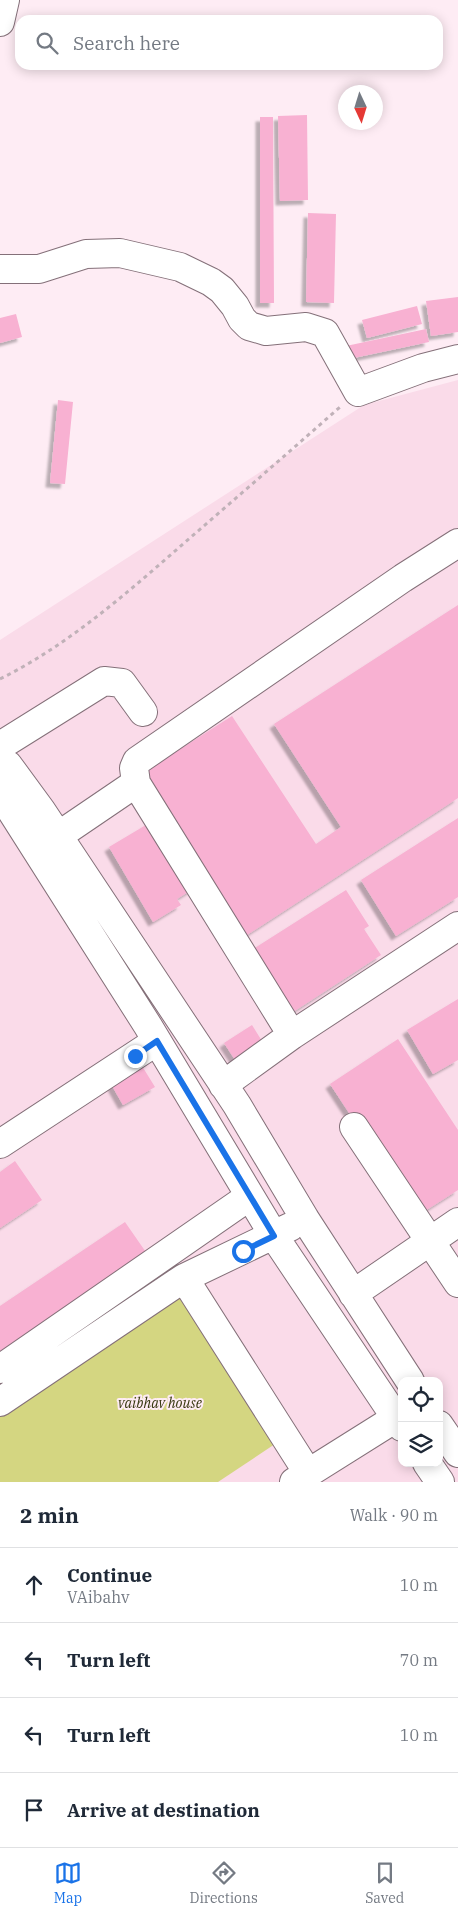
<!DOCTYPE html>
<html lang="en">
<head>
<meta charset="utf-8">
<style>
  :root { --surface:#fff; --page:#f2f2f3; --text:#1f2937; --muted:#747a83; --line:#e0e1e3; --accent:#1a73e8 }
  body { margin:0; font-family:"IBM Plex Serif",serif; background:var(--page); color:var(--text) }
  .controls { position:absolute; right:15px; bottom:15px; display:grid; overflow:hidden; border-radius:10px; box-shadow:0 2px 12px #0003 }
  .controls button { width:45px; height:45px; display:grid; place-items:center; padding:0; border:0; border-bottom:1px solid var(--line); background:var(--surface); color:var(--text); font:25px sans-serif }
  .compass { position:absolute; left:338px; top:85px; width:45px; height:45px; border-radius:50%; background:var(--surface); box-shadow:0 2px 12px #0003; rotate:176deg }
  .stop { position:absolute; width:15px; height:15px; margin:-11px; border:4px solid #1a73e8; border-radius:50%; background:#fff }
  .stop.end { background:#1a73e8; border-color:#fff; box-shadow:0 1px 5px #0008 }
  .list { margin:0; padding:0; list-style:none }
  h2 { display:flex; justify-content:space-between; align-items:center; height:65px; margin:0; padding:0 20px; font-size:21px }
  h2 small { font-size:16px; font-weight:400; color:var(--muted) }
  .list li { display:grid; grid-template-columns:32px 1fr auto; gap:15px; align-items:center; box-sizing:border-box; height:75px; padding:0 20px; border-top:1px solid var(--line) }
  .list b { display:block; font-size:19px; white-space:nowrap }
  .list p { margin:0; font-size:16px; white-space:nowrap; color:var(--muted) }
  .list em { font-size:16px; font-style:normal; color:var(--muted) }
  .icon { flex:none; width:28px; height:28px; fill:none; stroke:currentColor; stroke-width:2; stroke-linecap:round; stroke-linejoin:round }
  .map { position:relative; flex:none; width:458px; height:1482px; overflow:hidden }
  .search { position:absolute; background:var(--surface); box-shadow:0 2px 12px #0003; left:15px; right:15px; top:15px; height:55px; display:flex; align-items:center; gap:12px; box-sizing:border-box; padding:0 18px; border-radius:15px; color:var(--muted); font-size:19px }
  .sheet { height:365px; background:var(--surface) }
  nav { display:flex; justify-content:space-around; align-items:center; box-sizing:border-box; height:70px; border-top:1px solid var(--line); background:var(--surface); font-size:14px; color:var(--muted) }
  nav a { display:grid; justify-items:center; gap:2px }
  nav .on { color:var(--accent) }
  .map>svg:first-child { display:block }
</style>
</head>
<body>
<div class="map">
<svg width="458" height="1482" viewBox="0 0 458 1482">
  <defs>
    <filter id="shadow"><feDropShadow dx="-4.5" dy="4.5" stdDeviation="1" flood-color="#0004"/></filter>
  </defs>
  <rect width="100%" height="100%" fill="#feecf4"/>
  <!-- built -->
  <path fill="#fadbe9" fill-rule="evenodd" d="M 458,380 L 458,1482 L 0,1482 L 0,640 L 364,405 ZM 402,1381 L 439,1381 L 439,1463 L 402,1463 Z"/>
  <!-- green -->
  <path fill="#d4d681" d="M 182,1294 L 281,1440 L 218,1482 L 0,1482 L 0,1415 Z"/>
  <!-- building -->
  <path fill="#f8b1d2" filter="url(#shadow)" d="M 307,115 L 308,200 L 280,201 L 278,116 Z
    M 260,117 L 273,117 L 274,303 L 260,303 Z
    M 308,213 L 336,214 L 334,303 L 306,302 Z
    M 458,297 L 458,332 L 431,336 L 426,301 Z
    M 417,306 L 422,324 L 367,338 L 362,320 Z
    M 16,314 L 22,337 L 0,343 L 0,318 Z
    M 426,329 L 429,342 L 349,359 L 346,346 Z
    M 58,400 L 73,402 L 65,484 L 50,483 Z
    M 458,605 L 458,798 L 244,937 L 138,776 L 232,716 L 316,844 L 341,827 L 274,724 Z
    M 458,818 L 458,897 L 396,936 L 361,880 Z
    M 156,819 L 196,887 L 177,899 L 181,905 L 153,922 L 109,847 Z
    M 346,890 L 369,926 L 364,929 L 381,955 L 290,1014 L 250,951 Z
    M 458,999 L 458,1060 L 433,1074 L 407,1030 Z
    M 252,1025 L 267,1049 L 239,1066 L 224,1043 Z
    M 398,1039 L 458,1130 L 458,1190 L 417,1216 L 330,1084 Z
    M 142,1066 L 155,1087 L 123,1105 L 111,1084 Z
    M 15,1161 L 42,1200 L 0,1228 L 0,1172 Z
    M 125,1222 L 150,1258 L 0,1358 L 0,1306 Z"/>
  <g fill="none" stroke-linecap="round" stroke-linejoin="round">
    <!-- minor casing -->
    <g stroke="#847079" stroke-width="30">
      <path id="minor" d="M 0,22 L 5,0
        M 0,269 L 39,269 L 86,254 L 120,253 L 180,267 L 211,282 L 222,290 L 235,306 L 242,319 L 249,326 L 266,331 L 306,327 L 325,333 L 358,392 L 423,368 L 458,359
        M 0,746 L 104,681 L 122,683 L 143,712
        M 0,770 L 8,765 L 41,810 L 237,1105 L 305,1219 L 410,1381
        M 0,793 L 148,1026 L 274,1236 L 402,1427
        M 58,836 L 136,783
        M 292,1035 L 136,783 L 134,768 L 137,761 L 403,578 L 458,543
        M 223,1085 L 292,1035 L 458,926
        M 354,1127 L 458,1283
        M 0,1144 L 157,1041
        M 184,1278 L 290,1227
        M 353,1294 L 458,1222
        M 0,1369 L 250,1196
        M 0,1402 L 184,1278 L 308,1473
        M 439,1425 L 458,1453
        M 427,1463 L 440,1482
        M 294,1482 L 396,1418"/>
    </g>
    <!-- path -->
    <path stroke="#c0b1b8" stroke-width="3" stroke-dasharray="4 4" stroke-linecap="butt" d="M 0,679 C 68,645 126,594 183,544 C 235,499 288,453 340,407"/>
    <!-- minor -->
    <use href="#minor" stroke="#fff" stroke-width="28"/>
  </g>
  <g fill="none" stroke-linecap="round" stroke-linejoin="round">
    <!-- route -->
    <path stroke="#1a73e8" stroke-width="6" d="M 135,1056 L 157,1041 L 274,1236 L 243,1251"/>
  </g>
  <g text-anchor="middle" stroke-width="4" stroke-linejoin="round" paint-order="stroke">
    <!-- park labels -->
    <g font-size="14" font-style="italic" fill="#36370f" stroke="#feecf4">
      <text x="160" y="1408">vaibhav house</text>
    </g>
  </g>
</svg>
<div class="controls">
<button><svg class="icon" aria-label="locate" viewBox="0 0 24 24"><circle cx="12" cy="12" r="6"/><path d="M12 2v4M12 18v4M2 12h4M18 12h4"/></svg></button>
<button><svg class="icon" aria-label="layers" viewBox="0 0 24 24"><path d="M12 4l9 5-9 5-9-5zM3 14l9 5 9-5"/></svg></button>
</div>
<svg class="compass" viewBox="-18 -18 36 36"><path d="M0-13l5 13h-10z" fill="#e53935"/><path d="M0 13l5-13h-10z" fill="#747a83"/></svg>
<div class="stop" style="left:243px;top:1251px"></div>
<div class="stop end" style="left:135px;top:1056px"></div>
<div class="search"><svg class="icon" aria-label="search" viewBox="0 0 24 24"><circle cx="10" cy="10" r="6"/><path d="M15 15l6 6"/></svg>Search here</div>
</div>
<section class="sheet">
<h2>2 min<small>Walk · 90 m</small></h2>
<ul class="list">
<li><svg class="icon" aria-label="ahead" viewBox="0 0 24 24"><path d="M12 20V5M6 11l6-6 6 6"/></svg><div><b>Continue</b><p>VAibahv</p></div><em>10 m</em></li>
<li><svg class="icon" aria-label="left" viewBox="0 0 24 24"><path d="M17 20v-9H6M10 6l-5 5 5 5"/></svg><div><b>Turn left</b></div><em>70 m</em></li>
<li><svg class="icon" aria-label="left" viewBox="0 0 24 24"><path d="M17 20v-9H6M10 6l-5 5 5 5"/></svg><div><b>Turn left</b></div><em>10 m</em></li>
<li><svg class="icon" aria-label="arrive" viewBox="0 0 24 24"><path d="M6 21V4h12l-3 4 3 4H6"/></svg><div><b>Arrive at destination</b></div></li>
</ul>
</section>
<nav>
<a class="on"><svg class="icon" aria-label="map" viewBox="0 0 24 24"><path d="M3 6l6-2 6 2 6-2v14l-6 2-6-2-6 2zM9 4v14M15 6v14"/></svg>Map</a>
<a><svg class="icon" aria-label="directions" viewBox="0 0 24 24"><path d="M12 3l9 9-9 9-9-9zM9 14v-3h6M13 9l2 2-2 2"/></svg>Directions</a>
<a><svg class="icon" aria-label="saved" viewBox="0 0 24 24"><path d="M7 4h10v16l-5-4-5 4z"/></svg>Saved</a>
</nav>
</body>
</html>
